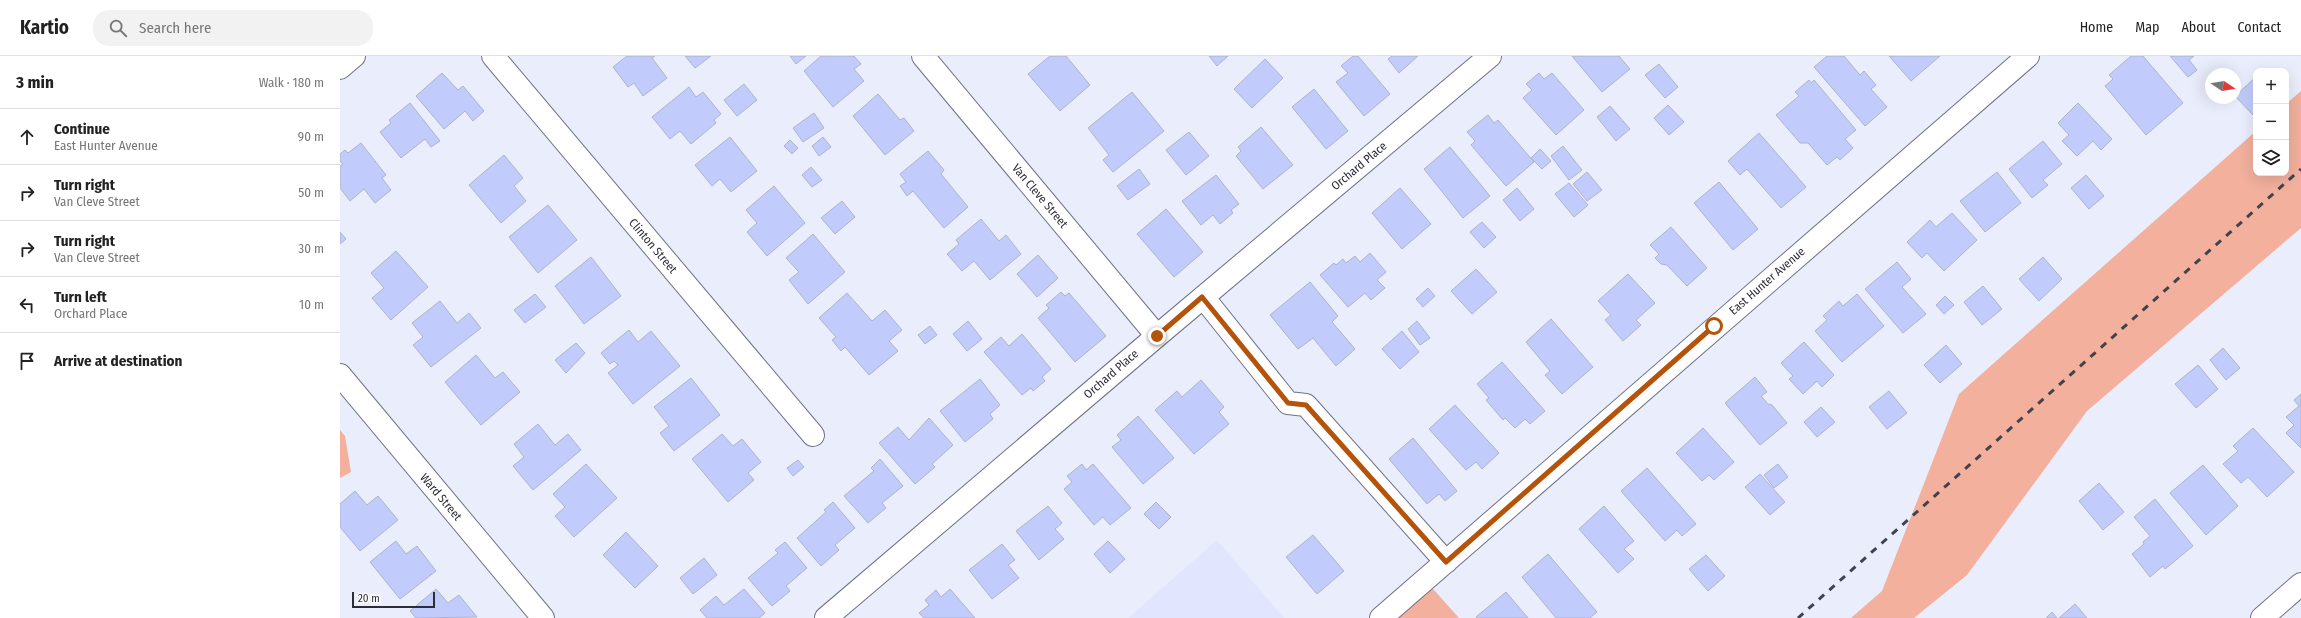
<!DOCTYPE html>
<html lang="en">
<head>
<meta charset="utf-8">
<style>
  :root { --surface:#fff; --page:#f2f2f2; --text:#222; --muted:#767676; --line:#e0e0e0 }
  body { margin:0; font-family:"Fira Sans Condensed",sans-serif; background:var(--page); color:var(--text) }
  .controls { position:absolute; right:12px; top:12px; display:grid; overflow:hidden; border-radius:8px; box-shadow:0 4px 16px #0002 }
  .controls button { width:36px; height:36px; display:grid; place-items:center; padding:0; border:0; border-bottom:1px solid var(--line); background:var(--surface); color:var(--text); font:20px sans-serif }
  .compass { position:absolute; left:1865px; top:12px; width:36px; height:36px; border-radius:50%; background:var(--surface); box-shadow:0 4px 16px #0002; rotate:102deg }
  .scale { position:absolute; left:12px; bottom:10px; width:83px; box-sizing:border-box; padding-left:4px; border:2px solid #2c2d36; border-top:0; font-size:11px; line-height:14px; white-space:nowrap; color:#2c2d36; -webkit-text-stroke:3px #fff; paint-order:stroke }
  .stop { position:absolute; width:12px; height:12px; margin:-9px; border:3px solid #b45309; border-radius:50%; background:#fff }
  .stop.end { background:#b45309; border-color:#fff; box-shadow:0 1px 4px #0008 }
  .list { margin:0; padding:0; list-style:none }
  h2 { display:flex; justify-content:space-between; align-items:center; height:52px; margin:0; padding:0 16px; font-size:17px }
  h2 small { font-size:13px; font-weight:400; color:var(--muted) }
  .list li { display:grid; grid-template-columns:26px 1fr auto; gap:12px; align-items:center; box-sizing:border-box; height:56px; padding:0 16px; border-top:1px solid var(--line) }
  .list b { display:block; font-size:15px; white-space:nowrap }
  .list p { margin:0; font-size:13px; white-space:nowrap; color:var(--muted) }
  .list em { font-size:13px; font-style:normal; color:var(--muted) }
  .icon { flex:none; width:22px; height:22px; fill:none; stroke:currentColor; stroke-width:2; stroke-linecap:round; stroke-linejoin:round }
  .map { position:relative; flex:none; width:1961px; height:562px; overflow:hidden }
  header { display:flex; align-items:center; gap:24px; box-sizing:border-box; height:56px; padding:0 20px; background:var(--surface); border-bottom:1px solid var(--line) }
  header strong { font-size:19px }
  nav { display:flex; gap:22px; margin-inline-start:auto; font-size:14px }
  .search { width:280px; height:36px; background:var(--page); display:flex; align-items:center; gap:10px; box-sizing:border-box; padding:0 14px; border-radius:16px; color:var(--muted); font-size:15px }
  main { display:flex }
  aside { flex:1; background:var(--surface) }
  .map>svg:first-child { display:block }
</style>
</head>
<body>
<header>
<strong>Kartio</strong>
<div class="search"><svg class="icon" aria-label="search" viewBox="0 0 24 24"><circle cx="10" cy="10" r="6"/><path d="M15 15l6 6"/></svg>Search here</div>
<nav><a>Home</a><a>Map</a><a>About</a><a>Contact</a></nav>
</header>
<main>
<aside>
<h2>3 min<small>Walk · 180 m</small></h2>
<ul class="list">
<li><svg class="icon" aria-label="ahead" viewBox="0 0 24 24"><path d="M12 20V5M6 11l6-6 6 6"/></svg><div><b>Continue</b><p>East Hunter Avenue</p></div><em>90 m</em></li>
<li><svg class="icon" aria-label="right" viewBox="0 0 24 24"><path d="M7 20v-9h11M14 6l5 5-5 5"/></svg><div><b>Turn right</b><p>Van Cleve Street</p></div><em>50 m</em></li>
<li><svg class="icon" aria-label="right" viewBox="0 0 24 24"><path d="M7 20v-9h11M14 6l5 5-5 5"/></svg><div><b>Turn right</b><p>Van Cleve Street</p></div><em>30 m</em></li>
<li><svg class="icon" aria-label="left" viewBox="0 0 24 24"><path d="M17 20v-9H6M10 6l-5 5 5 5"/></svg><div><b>Turn left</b><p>Orchard Place</p></div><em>10 m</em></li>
<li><svg class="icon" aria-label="arrive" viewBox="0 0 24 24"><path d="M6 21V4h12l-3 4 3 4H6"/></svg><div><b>Arrive at destination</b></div></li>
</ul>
</aside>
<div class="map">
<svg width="1961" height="562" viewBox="0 0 1961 562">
  <rect width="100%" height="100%" fill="#eaedfb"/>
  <!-- built -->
  <path fill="#e1e6fe" d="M 877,484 L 944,562 L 788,562 Z"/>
  <!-- green -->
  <path fill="#f2b09d" d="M 1961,35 L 1961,172 L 1747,355 L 1627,519 L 1574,562 L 1511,562 L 1542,535 L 1619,338 L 1916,75 L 1916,117 L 1946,117 L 1946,48 Z
    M 0,374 L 5,380 L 11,416 L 0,422 Z
    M 1085,524 L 1119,562 L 1041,562 Z"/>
  <!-- building -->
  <path fill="#c1ccfc" stroke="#aeb3c9" d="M 287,0 L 315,0 L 312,2 L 327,22 L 303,40 L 294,27 L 288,31 L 273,11 Z
    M 345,0 L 371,0 L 355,12 Z
    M 450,0 L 466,0 L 456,8 Z
    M 481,0 L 514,0 L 521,8 L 514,13 L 524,25 L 493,51 L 464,15 Z
    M 710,0 L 726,0 L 750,29 L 720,55 L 688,18 Z
    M 869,0 L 888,0 L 877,10 Z
    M 1013,0 L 1018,0 L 1050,38 L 1024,60 L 996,26 L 1008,17 L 1001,10 Z
    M 1052,0 L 1078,0 L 1059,17 L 1048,3 Z
    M 1232,0 L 1279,0 L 1290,13 L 1262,36 Z
    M 1487,0 L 1504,0 L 1520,19 L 1524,15 L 1536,29 L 1531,33 L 1547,51 L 1525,70 L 1474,11 Z
    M 1549,0 L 1600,0 L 1571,25 Z
    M 1791,0 L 1803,0 L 1843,47 L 1806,79 L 1765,30 L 1773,23 L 1769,19 Z
    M 1830,0 L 1854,0 L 1849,4 L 1857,14 L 1848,21 Z
    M 925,3 L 943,22 L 912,52 L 894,33 Z
    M 1319,8 L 1338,31 L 1325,42 L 1305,19 Z
    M 102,17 L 118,34 L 123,30 L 144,55 L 133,65 L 125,55 L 104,73 L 76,40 Z
    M 1199,17 L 1204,23 L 1212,17 L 1244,54 L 1216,79 L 1183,42 L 1192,34 L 1186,28 Z
    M 1916,21 L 1916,58 L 1914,60 L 1895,40 Z
    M 1469,24 L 1471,27 L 1474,24 L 1516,74 L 1505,83 L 1513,92 L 1500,104 L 1497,101 L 1487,109 L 1468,87 L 1460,87 L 1436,59 L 1459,40 L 1455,36 Z
    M 404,28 L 417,44 L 397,60 L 384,44 Z
    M 349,31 L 356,41 L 363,36 L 381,58 L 374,64 L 376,67 L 351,88 L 340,75 L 330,83 L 312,61 Z
    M 974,33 L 1008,75 L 986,93 L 952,51 Z
    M 792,36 L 824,75 L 773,116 L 763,104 L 769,99 L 748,72 Z
    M 538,38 L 560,64 L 564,62 L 574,75 L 545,99 L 513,60 Z
    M 70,47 L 100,85 L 91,91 L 85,83 L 61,102 L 40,76 L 51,67 L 49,64 Z
    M 1738,47 L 1772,83 L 1761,94 L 1753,85 L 1737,100 L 1722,85 L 1729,79 L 1718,67 Z
    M 1328,49 L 1344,66 L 1329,79 L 1314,62 Z
    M 1270,50 L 1290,73 L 1276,85 L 1257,61 Z
    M 474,57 L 484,72 L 463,86 L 453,72 Z
    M 1148,59 L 1154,67 L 1158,64 L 1194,106 L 1166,130 L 1131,89 L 1135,85 L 1127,76 Z
    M 921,71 L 953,109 L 923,133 L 896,100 L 901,95 L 898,91 Z
    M 849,76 L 869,100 L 846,119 L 826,94 Z
    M 1419,77 L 1466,131 L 1441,152 L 1407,113 L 1400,119 L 1388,105 Z
    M 390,81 L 417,115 L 391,136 L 380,123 L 372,130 L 355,109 Z
    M 483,81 L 491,91 L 479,100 L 472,90 Z
    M 450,84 L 458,92 L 452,98 L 444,90 Z
    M 1703,85 L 1722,108 L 1703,124 L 1708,129 L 1692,142 L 1669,113 Z
    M 21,87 L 46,119 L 42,122 L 51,134 L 35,147 L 24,133 L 10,145 L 0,132 L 0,110 L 3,108 L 0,105 L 0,98 L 5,94 L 8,97 Z
    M 1223,90 L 1242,114 L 1229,124 L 1211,100 Z
    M 1110,91 L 1150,140 L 1123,162 L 1084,113 Z
    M 1200,93 L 1211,105 L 1202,113 L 1191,102 Z
    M 588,95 L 604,114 L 601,118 L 628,151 L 604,172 L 573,135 L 567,140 L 560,130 L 566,126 L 560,118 Z
    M 164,99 L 183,122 L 174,130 L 186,145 L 161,167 L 129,129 Z
    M 471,111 L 482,124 L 472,131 L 462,119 Z
    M 799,113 L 810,128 L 788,144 L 777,130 Z
    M 1247,116 L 1262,134 L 1247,145 L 1233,128 Z
    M 1657,116 L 1681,147 L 1645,176 L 1620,145 Z
    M 876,119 L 899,148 L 891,154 L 893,157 L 880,168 L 873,159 L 861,169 L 842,145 Z
    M 1746,119 L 1764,140 L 1749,153 L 1731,132 Z
    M 1379,126 L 1418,173 L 1393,194 L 1354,147 Z
    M 1229,127 L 1248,149 L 1234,161 L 1215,138 Z
    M 434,130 L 465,167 L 427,200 L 407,176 L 417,167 L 406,154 Z
    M 1060,132 L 1091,168 L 1062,193 L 1032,157 Z
    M 1177,132 L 1194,153 L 1180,165 L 1163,144 Z
    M 502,145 L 515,161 L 495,178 L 481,162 Z
    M 208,149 L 237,184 L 198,217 L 169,181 Z
    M 826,153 L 863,196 L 834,221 L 797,178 Z
    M 1612,157 L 1637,184 L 1604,215 L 1587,197 L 1582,202 L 1567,186 L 1590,164 L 1596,171 Z
    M 641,163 L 659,185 L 666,179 L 681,198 L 650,224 L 634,205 L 622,215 L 607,198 L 619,188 L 616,184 Z
    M 1142,166 L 1156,181 L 1144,192 L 1130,176 Z
    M 1331,171 L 1367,212 L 1347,230 L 1327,209 L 1321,208 L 1315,202 L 1319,198 L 1310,189 Z
    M 0,176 L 6,183 L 0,188 Z
    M 473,178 L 505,216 L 468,248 L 449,224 L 459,216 L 446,202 Z
    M 56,195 L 88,231 L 51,264 L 32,242 L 44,232 L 31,217 Z
    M 1030,197 L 1046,216 L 1037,224 L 1045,232 L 1031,244 L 1025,237 L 1008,251 L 980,219 L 994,207 L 996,209 L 1003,203 L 1006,207 L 1015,200 L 1020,206 Z
    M 698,199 L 718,222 L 697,241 L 677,218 Z
    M 251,201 L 281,240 L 244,268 L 215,230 Z
    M 1703,201 L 1722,223 L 1699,245 L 1679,223 Z
    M 1557,206 L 1571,223 L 1562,231 L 1586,258 L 1563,277 L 1525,233 Z
    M 1136,213 L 1157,236 L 1132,258 L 1111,235 Z
    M 1288,218 L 1315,247 L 1296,264 L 1301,269 L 1283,285 L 1265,264 L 1271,259 L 1258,245 Z
    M 970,226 L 998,260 L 992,266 L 1015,293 L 996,310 L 973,282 L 958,293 L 930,259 Z
    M 1643,230 L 1662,253 L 1642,269 L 1624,246 Z
    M 1088,232 L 1095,240 L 1083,251 L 1076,243 Z
    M 721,236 L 725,240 L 729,237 L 766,280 L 735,306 L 698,262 L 709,252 L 706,249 Z
    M 507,237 L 532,265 L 545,254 L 562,274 L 549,285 L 558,295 L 529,319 L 505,291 L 501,295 L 492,284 L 496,281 L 479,262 Z
    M 195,238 L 206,251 L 185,267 L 174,254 Z
    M 1517,238 L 1544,270 L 1502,306 L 1475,275 L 1487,264 L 1483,260 L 1499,245 L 1503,250 Z
    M 1605,240 L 1614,249 L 1604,258 L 1596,249 Z
    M 100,245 L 117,267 L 129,257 L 141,272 L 91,311 L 73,289 L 83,281 L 72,267 Z
    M 1211,263 L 1253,311 L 1222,338 L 1205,319 L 1210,315 L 1186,286 Z
    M 628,265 L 642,283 L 627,295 L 613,278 Z
    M 1077,265 L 1090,282 L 1080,289 L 1068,273 Z
    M 590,270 L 597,279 L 585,288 L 578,279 Z
    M 289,274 L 298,286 L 311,275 L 340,310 L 293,348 L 268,317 L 278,309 L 274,305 L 270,308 L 261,297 Z
    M 1062,275 L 1079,296 L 1060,313 L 1042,293 Z
    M 682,278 L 711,313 L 702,321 L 705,325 L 693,335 L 691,332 L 682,339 L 644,296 L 661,281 L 669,290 Z
    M 1464,286 L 1494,319 L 1482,331 L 1477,325 L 1463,338 L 1449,323 L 1453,320 L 1441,307 Z
    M 236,287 L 245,297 L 226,317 L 215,304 Z
    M 1606,289 L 1622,308 L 1600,327 L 1584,309 Z
    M 1883,292 L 1900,312 L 1886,324 L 1870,304 Z
    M 136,299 L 155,322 L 163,316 L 180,336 L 141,369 L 105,326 Z
    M 1162,306 L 1205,355 L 1190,368 L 1185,363 L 1175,372 L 1165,362 L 1163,364 L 1146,344 L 1149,342 L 1137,328 Z
    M 1858,309 L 1878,333 L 1856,352 L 1835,328 Z
    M 1415,321 L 1427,336 L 1421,340 L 1428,348 L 1432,349 L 1447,367 L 1420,389 L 1385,347 Z
    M 351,322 L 380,359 L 334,395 L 320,377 L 329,370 L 314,351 Z
    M 640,323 L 660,349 L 650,358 L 653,363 L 625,386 L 600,355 Z
    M 861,324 L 884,351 L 879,356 L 889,368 L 854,398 L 815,354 L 837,335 L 842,341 Z
    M 1549,335 L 1567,357 L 1547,373 L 1529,351 Z
    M 1961,338 L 1961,392 L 1946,377 L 1954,369 L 1946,361 L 1959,350 L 1954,344 Z
    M 1115,349 L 1159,397 L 1142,413 L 1136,406 L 1126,414 L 1089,373 Z
    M 1481,351 L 1495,366 L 1477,381 L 1464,366 Z
    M 798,360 L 834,402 L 803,428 L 772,391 L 781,384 L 777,379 Z
    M 589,362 L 613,389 L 592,408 L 595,411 L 575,428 L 539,387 L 558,371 L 569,384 Z
    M 198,368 L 215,389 L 228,378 L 241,394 L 193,434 L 173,410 L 184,401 L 174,388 Z
    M 1363,372 L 1394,406 L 1374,424 L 1369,419 L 1362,425 L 1336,397 Z
    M 1913,372 L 1954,416 L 1927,441 L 1908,421 L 1901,427 L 1883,408 L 1898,395 L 1893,390 Z
    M 382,378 L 393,390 L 402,383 L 421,406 L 408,417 L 414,424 L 388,446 L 352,403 Z
    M 1073,382 L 1117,435 L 1105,445 L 1099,438 L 1087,448 L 1049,403 Z
    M 540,403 L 563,430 L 542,447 L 546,452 L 528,467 L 504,440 L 534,415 L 531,412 Z
    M 458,404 L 464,411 L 453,420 L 447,412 Z
    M 246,408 L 277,442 L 234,481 L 215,460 L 225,451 L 213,438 Z
    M 742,408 L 746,414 L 753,408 L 791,452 L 770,469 L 763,461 L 754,469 L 724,433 L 732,426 L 727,420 Z
    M 1438,408 L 1448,421 L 1434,432 L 1424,419 Z
    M 1863,409 L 1898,450 L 1866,479 L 1830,437 Z
    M 1307,412 L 1356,468 L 1342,480 L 1337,474 L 1325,485 L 1281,435 Z
    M 1420,418 L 1445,446 L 1430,459 L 1405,431 Z
    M 1759,427 L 1784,456 L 1763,474 L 1739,445 Z
    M 15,435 L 27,449 L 38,440 L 58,464 L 20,495 L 0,471 L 0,448 Z
    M 1815,443 L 1853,490 L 1825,513 L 1823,510 L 1810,521 L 1792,498 L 1804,488 L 1803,486 L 1810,480 L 1794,461 Z
    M 493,446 L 515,472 L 495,489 L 499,494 L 481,510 L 457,482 L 486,456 L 484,454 Z
    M 816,446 L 831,461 L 819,473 L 804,458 Z
    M 708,450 L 722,467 L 715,473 L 724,483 L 699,504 L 676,475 Z
    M 1264,450 L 1294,485 L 1284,493 L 1294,503 L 1278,517 L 1239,473 Z
    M 286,476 L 318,510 L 295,532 L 263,499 Z
    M 973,479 L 1004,515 L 977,538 L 946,501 Z
    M 56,485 L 66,498 L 77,490 L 96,515 L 60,543 L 30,506 Z
    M 768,485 L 785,503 L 770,517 L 754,498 Z
    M 445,486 L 467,512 L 446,530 L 450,535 L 432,550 L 408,522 L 438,497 L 435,494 Z
    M 662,488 L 675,504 L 668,509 L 679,522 L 652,543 L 629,514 Z
    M 1208,498 L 1257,556 L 1250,562 L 1216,562 L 1182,521 Z
    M 1366,499 L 1385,520 L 1368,535 L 1349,513 Z
    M 364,502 L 377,519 L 353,538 L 340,522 Z
    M 96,533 L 108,547 L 119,539 L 137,561 L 76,562 L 70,555 Z
    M 404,533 L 425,557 L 419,562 L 367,562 L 360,554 L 376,540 L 384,549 Z
    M 610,533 L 635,562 L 584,562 L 579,557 L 589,549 L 585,544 L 596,534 L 601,541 Z
    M 1166,536 L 1188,562 L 1137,562 L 1136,561 Z
    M 1735,548 L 1747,562 L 1719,562 Z
    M 1712,556 L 1717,562 L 1706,562 Z"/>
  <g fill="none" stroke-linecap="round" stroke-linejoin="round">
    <!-- minor casing -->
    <g stroke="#6e7286" stroke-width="24">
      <path id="minor" d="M 153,0 L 473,379
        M 583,0 L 817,280
        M 0,12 L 14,0
        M 863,241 L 948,347 L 966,349 L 1106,506
        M 0,319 L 203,562
        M 486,562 L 817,280 L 1150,0
        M 1041,562 L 1688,0"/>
    </g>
    <!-- tertiary casing -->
    <g stroke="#6e7286" stroke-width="24">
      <path id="tertiary" d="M 1922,562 L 1961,528"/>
    </g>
    <!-- minor -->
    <use href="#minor" stroke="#fff" stroke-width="22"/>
    <!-- tertiary -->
    <use href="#tertiary" stroke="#fff" stroke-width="22"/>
    <!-- rail -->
    <path stroke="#41424c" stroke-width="3" stroke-dasharray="7 7" stroke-linecap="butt" d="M 1458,562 L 1961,113"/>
  </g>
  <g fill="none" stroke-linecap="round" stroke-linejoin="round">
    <!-- route -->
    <path stroke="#b45309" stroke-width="5" d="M 817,280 L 862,241 L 948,347 L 966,349 L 1106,506 L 1374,270"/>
  </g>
  <g text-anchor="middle" stroke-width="4" stroke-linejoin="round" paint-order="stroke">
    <!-- street labels -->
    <g font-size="12" fill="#2c2d36" stroke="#fff">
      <text transform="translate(1019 110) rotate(-40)" y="4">Orchard Place</text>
      <text transform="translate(700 140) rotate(50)" y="4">Van Cleve Street</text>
      <text transform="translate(313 190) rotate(50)" y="4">Clinton Street</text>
      <text transform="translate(1427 225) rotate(-41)" y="4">East Hunter Avenue</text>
      <text transform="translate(771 318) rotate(-41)" y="4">Orchard Place</text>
      <text transform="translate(101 441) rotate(50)" y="4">Ward Street</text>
    </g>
  </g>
</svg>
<div class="controls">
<button>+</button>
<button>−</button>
<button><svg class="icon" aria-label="layers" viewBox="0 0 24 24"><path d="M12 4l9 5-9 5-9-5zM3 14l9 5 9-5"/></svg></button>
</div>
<svg class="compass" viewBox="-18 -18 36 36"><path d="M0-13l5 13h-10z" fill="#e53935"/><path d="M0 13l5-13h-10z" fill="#767676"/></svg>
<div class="scale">20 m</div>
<div class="stop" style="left:1374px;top:270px"></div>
<div class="stop end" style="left:817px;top:280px"></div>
</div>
</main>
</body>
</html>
